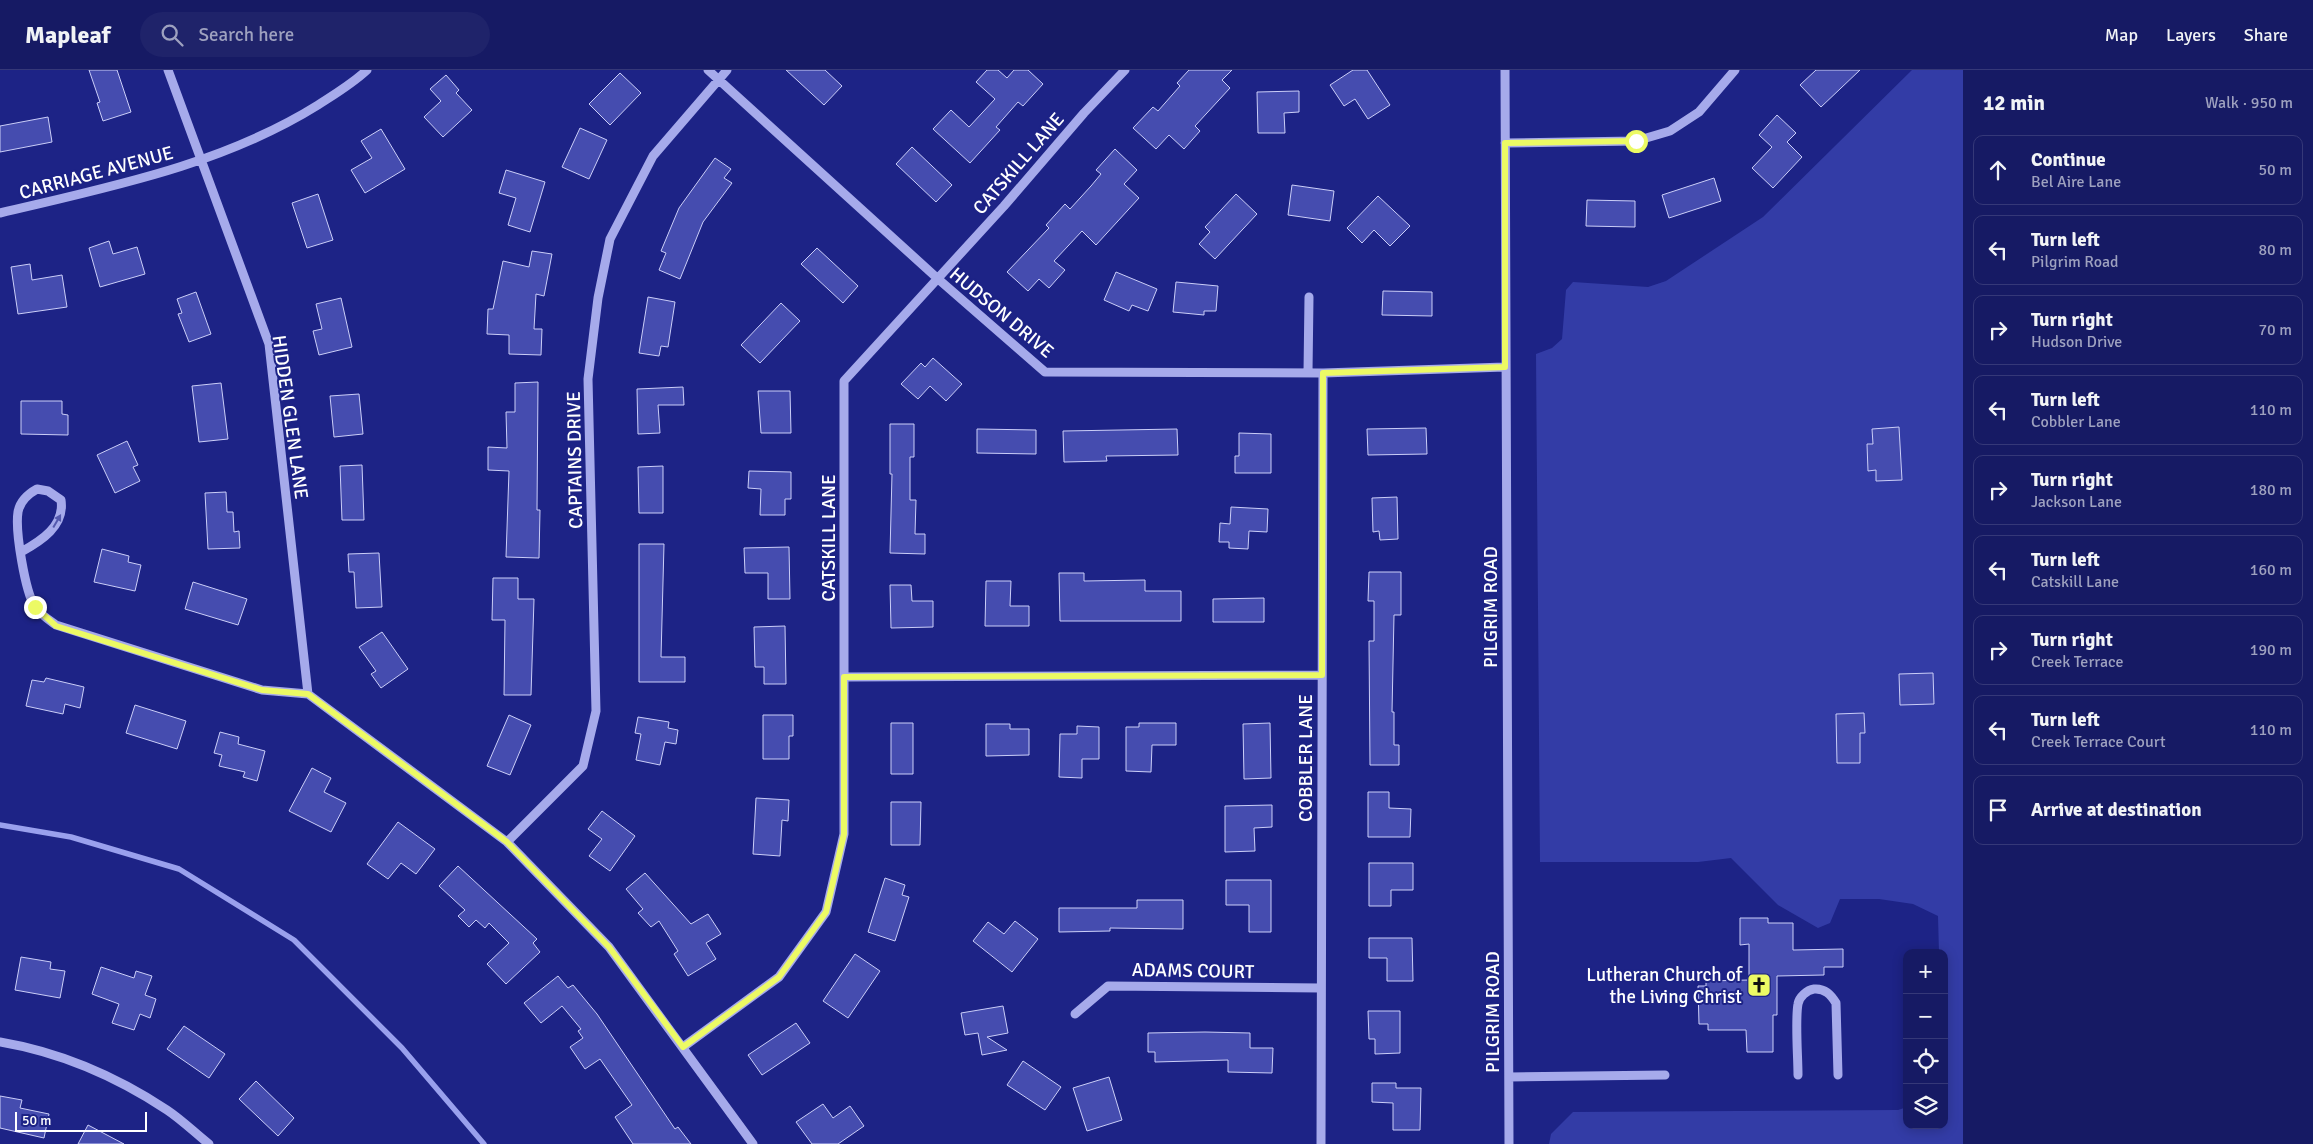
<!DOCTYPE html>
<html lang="en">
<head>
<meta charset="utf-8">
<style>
  :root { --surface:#161a64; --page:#1f236a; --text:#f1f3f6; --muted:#9ea1bf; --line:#353878 }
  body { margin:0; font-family:Signika,sans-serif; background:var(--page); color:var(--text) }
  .controls { position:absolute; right:15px; bottom:15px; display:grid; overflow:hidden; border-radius:10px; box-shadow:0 2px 12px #0003 }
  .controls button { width:45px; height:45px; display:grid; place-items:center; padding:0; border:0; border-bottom:1px solid var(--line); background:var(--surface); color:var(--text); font:25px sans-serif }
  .scale { position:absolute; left:15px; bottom:12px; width:132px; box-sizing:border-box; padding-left:5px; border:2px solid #fff; border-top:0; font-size:14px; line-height:18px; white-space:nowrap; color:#fff; -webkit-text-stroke:4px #1d2386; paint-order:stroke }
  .stop { position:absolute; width:15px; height:15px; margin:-11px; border:4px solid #ecfa64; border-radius:50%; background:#fff }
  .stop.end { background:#ecfa64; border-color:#fff; box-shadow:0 1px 5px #0008 }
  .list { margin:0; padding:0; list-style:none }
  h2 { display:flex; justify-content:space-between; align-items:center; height:65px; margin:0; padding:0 20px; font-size:21px }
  h2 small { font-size:16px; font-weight:400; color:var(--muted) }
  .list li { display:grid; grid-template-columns:32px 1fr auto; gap:15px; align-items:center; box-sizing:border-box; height:70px; margin:0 10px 10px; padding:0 10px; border:1px solid var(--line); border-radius:10px }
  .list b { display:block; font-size:19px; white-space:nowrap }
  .list p { margin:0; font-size:16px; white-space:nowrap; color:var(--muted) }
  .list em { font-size:16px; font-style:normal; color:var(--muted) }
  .icon { flex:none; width:28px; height:28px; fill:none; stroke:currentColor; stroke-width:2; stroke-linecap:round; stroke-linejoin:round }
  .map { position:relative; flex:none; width:1963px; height:1074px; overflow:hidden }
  header { display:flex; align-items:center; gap:30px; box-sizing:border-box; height:70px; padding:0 25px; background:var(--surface); border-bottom:1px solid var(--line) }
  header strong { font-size:24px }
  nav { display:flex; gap:28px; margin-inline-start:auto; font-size:18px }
  .search { width:350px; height:45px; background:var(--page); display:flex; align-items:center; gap:12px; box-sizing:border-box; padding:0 18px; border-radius:28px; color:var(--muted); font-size:19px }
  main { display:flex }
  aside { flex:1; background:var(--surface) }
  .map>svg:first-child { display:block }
</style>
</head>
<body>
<header>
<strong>Mapleaf</strong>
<div class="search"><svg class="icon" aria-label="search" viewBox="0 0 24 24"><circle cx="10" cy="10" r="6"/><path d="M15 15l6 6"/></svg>Search here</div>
<nav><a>Map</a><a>Layers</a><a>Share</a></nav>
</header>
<main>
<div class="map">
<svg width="1963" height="1074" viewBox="0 0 1963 1074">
  <rect width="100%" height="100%" fill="#1d2386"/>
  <!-- green -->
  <path fill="#333ca6" d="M 1912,0 L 1963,0 L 1963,1074 L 1549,1074 L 1551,1064 L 1573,1042 L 1898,1040 L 1907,1037 L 1907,1055 L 1944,1055 L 1944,883 L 1939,883 L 1938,846 L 1913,834 L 1879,829 L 1840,829 L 1830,853 L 1818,858 L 1778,835 L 1731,788 L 1698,792 L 1540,792 L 1536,284 L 1552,278 L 1562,269 L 1566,220 L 1573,212 L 1648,217 L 1666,211 L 1763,147 Z"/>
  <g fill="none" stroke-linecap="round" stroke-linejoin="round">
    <!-- stream -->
    <path stroke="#99a0ed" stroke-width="5.5" d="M 0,755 L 71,767 L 179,799 L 294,870 L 402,978 L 484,1074"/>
  </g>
  <!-- building -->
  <path fill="#454caf" stroke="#cbcef8" d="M 89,0 L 117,0 L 131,42 L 103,51 L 97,33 L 100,32 Z
    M 786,0 L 825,0 L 842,16 L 824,35 Z
    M 987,0 L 998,0 L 1007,8 L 1014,0 L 1028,0 L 1043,14 L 1023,36 L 1018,32 L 996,57 L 1000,60 L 970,93 L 933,59 L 951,40 L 969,57 L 995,29 L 976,12 Z
    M 1189,0 L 1232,0 L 1222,10 L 1230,18 L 1195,56 L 1200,61 L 1184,79 L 1169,65 L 1156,79 L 1133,58 L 1153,37 L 1158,41 L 1180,16 L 1177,13 Z
    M 1353,0 L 1367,0 L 1390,35 L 1368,49 L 1355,29 L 1344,36 L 1330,15 Z
    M 1816,0 L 1860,0 L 1821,37 L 1800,15 Z
    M 620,3 L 641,23 L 610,55 L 589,34 Z
    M 446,5 L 459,20 L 456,23 L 472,40 L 443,67 L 424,47 L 441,31 L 430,19 Z
    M 1299,21 L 1299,42 L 1284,43 L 1285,63 L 1258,63 L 1257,22 Z
    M 1777,45 L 1796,63 L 1787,72 L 1802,87 L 1773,118 L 1752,98 L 1772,77 L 1759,65 Z
    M 48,47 L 52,72 L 0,82 L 0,56 Z
    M 580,58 L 607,70 L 589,109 L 562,97 Z
    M 381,59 L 405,99 L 365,123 L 351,100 L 372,88 L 361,71 Z
    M 912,77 L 952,115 L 936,132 L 896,94 Z
    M 1115,79 L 1137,100 L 1124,114 L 1139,128 L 1096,175 L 1082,161 L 1054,191 L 1065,200 L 1049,218 L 1039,209 L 1028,221 L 1007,202 L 1049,158 L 1046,155 L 1065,134 L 1070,139 L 1091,116 L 1101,104 L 1096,100 Z
    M 715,88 L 731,99 L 724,108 L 732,113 L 703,152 L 680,209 L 659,200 L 666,183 L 661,181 L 679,138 Z
    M 506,100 L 545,112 L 530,162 L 508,155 L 516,128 L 499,123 Z
    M 1714,108 L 1721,131 L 1669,148 L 1662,125 Z
    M 1292,115 L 1334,121 L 1330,151 L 1288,145 Z
    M 318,124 L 333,170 L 307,178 L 292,133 Z
    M 1236,124 L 1257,144 L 1215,189 L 1199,174 L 1210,162 L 1205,157 Z
    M 1378,126 L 1410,156 L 1390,176 L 1374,160 L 1362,173 L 1347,158 Z
    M 1587,130 L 1635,131 L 1635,157 L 1586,156 Z
    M 109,171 L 113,184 L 137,177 L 145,204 L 100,217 L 89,178 Z
    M 817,178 L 858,216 L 843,233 L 801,194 Z
    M 532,181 L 552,184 L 544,226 L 536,224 L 534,259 L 542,259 L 541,285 L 509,284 L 509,265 L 487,264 L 488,239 L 493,239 L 503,191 L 529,197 Z
    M 30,194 L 32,210 L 62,205 L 67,237 L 18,244 L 11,197 Z
    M 1116,202 L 1157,219 L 1148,241 L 1132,235 L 1129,241 L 1104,230 Z
    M 1176,212 L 1218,216 L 1216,241 L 1204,241 L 1204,245 L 1173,242 Z
    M 1383,221 L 1432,222 L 1432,246 L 1382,245 Z
    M 196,222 L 211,264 L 189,272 L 178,244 L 182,243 L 177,229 Z
    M 648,227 L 675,232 L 668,277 L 661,276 L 659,286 L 639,283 Z
    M 341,228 L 352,277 L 319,285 L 313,261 L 322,259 L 316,234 Z
    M 781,233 L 800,251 L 760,293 L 741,275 Z
    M 933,288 L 962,314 L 946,331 L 930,316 L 918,329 L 901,314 L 921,293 L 925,297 Z
    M 538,312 L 537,440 L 540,440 L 539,488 L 506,487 L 509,401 L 488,400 L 488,377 L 507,378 L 506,342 L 515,342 L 515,313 Z
    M 221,313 L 228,369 L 199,372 L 192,316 Z
    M 683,317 L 684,335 L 658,335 L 660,363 L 638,364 L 637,319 Z
    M 758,321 L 790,321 L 791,363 L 761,363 Z
    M 359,324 L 363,364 L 334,367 L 330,326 Z
    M 21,331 L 62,331 L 62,344 L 68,345 L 68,365 L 21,364 Z
    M 890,354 L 914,354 L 914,387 L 910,387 L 910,430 L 916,430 L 915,464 L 925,464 L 925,484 L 890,483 L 892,404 L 890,404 Z
    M 1899,357 L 1902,410 L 1876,411 L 1876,400 L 1868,401 L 1867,374 L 1873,374 L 1872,359 Z
    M 1426,358 L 1427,384 L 1368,385 L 1367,359 Z
    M 977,359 L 1036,360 L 1036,384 L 977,383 Z
    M 1177,359 L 1178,385 L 1106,386 L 1107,391 L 1064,392 L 1063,361 Z
    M 1239,363 L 1271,364 L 1271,403 L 1235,403 L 1235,386 L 1239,386 Z
    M 127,371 L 138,395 L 133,397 L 140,411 L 115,423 L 97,385 Z
    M 362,395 L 364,450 L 342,450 L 340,396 Z
    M 663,396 L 663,443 L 639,443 L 638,397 Z
    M 749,401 L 791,402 L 791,429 L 785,429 L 785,445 L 760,445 L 761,419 L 748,418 Z
    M 226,422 L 227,442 L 233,442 L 234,462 L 239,461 L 240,478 L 208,479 L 205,423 Z
    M 1397,427 L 1398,469 L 1380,470 L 1379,461 L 1373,462 L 1372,428 Z
    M 1231,437 L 1268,439 L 1267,462 L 1249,461 L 1248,479 L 1229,478 L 1229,472 L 1219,472 L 1220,453 L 1230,454 Z
    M 639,474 L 664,474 L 661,587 L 685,587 L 685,612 L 639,612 Z
    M 789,477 L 790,529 L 768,529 L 768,503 L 745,503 L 744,478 Z
    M 102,479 L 129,486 L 128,492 L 141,495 L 135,521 L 94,512 Z
    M 379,483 L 382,537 L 356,538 L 354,502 L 349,502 L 348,484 Z
    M 1369,502 L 1401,502 L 1401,545 L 1394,545 L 1392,642 L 1394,642 L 1394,675 L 1399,675 L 1399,695 L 1370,695 L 1369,571 L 1374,571 L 1374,531 L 1368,531 Z
    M 1059,503 L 1084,503 L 1084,511 L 1145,510 L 1145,521 L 1181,521 L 1181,551 L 1060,551 Z
    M 493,508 L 518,508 L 518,529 L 534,529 L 531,625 L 504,625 L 505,550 L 492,550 Z
    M 986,511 L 1011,511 L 1010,536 L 1029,536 L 1029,556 L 985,556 Z
    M 193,512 L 247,529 L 238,555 L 185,539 Z
    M 890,515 L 911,515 L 912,531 L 933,531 L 933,557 L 891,558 Z
    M 1264,528 L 1264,552 L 1213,552 L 1213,529 Z
    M 785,556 L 786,614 L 764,614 L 764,597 L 755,597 L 754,557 Z
    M 382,562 L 408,599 L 381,618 L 371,604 L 376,601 L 359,577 Z
    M 1933,603 L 1934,634 L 1900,635 L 1899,604 Z
    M 46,608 L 84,617 L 80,638 L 65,634 L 63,644 L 26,636 L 32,610 L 44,612 Z
    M 135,635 L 186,651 L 177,679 L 126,663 Z
    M 1864,643 L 1865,663 L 1860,663 L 1860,693 L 1837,693 L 1836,644 Z
    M 509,645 L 531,655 L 510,705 L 487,696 Z
    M 763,645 L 793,645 L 793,666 L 789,666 L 789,689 L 763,689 Z
    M 638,647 L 669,652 L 668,658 L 678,660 L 676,674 L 665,672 L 660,695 L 636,690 L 641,664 L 635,663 Z
    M 891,653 L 913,653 L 913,704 L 891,704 Z
    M 1139,653 L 1176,653 L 1176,675 L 1152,675 L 1151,702 L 1126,701 L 1126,657 L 1139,657 Z
    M 1270,653 L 1271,708 L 1244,709 L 1243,654 Z
    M 986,654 L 1010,654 L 1010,659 L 1029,659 L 1029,685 L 986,686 Z
    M 1077,656 L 1099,657 L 1099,689 L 1082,689 L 1082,708 L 1059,707 L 1060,664 L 1077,664 Z
    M 220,662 L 239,667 L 238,674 L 265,681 L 257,711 L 243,707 L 245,702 L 219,696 L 222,685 L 214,683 Z
    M 312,698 L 331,708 L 324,722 L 346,733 L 331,762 L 289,741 Z
    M 1368,722 L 1389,722 L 1389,738 L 1411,739 L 1410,767 L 1368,767 Z
    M 756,728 L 789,730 L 788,751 L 782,750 L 780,786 L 753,784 Z
    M 891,732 L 921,732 L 920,775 L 891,775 Z
    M 1272,735 L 1272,757 L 1254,758 L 1255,781 L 1225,782 L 1225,736 Z
    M 602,741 L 635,766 L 610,801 L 589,786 L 602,769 L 588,759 Z
    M 398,752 L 435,779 L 416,804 L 401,793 L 388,809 L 367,794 Z
    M 1369,793 L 1413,793 L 1413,820 L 1391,820 L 1391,836 L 1369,836 Z
    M 458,796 L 537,869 L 533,873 L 540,882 L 506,914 L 487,894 L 509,873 L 489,853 L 485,858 L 476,850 L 469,857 L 458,846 L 465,840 L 439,816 Z
    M 645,803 L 691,854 L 708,844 L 721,864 L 706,873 L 716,889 L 688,906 L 674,884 L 678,881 L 659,851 L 651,857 L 638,843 L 643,839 L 626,819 Z
    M 885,808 L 905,815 L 902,825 L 909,827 L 895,871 L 868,862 Z
    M 1226,810 L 1271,810 L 1271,862 L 1249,862 L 1249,835 L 1226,835 Z
    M 1137,830 L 1183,830 L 1183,859 L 1110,858 L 1110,861 L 1059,862 L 1059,838 L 1137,838 Z
    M 1740,848 L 1768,848 L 1768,853 L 1793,853 L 1793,880 L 1843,879 L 1843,897 L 1824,897 L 1824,905 L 1777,906 L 1777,945 L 1773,945 L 1773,982 L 1747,982 L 1746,960 L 1708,960 L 1708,954 L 1699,954 L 1698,916 L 1706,916 L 1706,911 L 1749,910 L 1749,874 L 1740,875 Z
    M 1015,851 L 1038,869 L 1012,902 L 973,871 L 988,852 L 1004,864 Z
    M 1369,868 L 1412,868 L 1413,911 L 1387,911 L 1387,888 L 1369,888 Z
    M 855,884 L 880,901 L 848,948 L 823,931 Z
    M 21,887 L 51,892 L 50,899 L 65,901 L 60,928 L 15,920 Z
    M 101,897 L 134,908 L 136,901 L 152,906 L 145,925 L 156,929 L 150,948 L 140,944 L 134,960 L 112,953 L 119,934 L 92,924 Z
    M 558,906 L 568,918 L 573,915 L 597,944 L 675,1059 L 678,1057 L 691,1074 L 633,1074 L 615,1047 L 632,1035 L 600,989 L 585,999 L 570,977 L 583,968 L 578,961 L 581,959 L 562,936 L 541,953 L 524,933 Z
    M 1003,936 L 1008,963 L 987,967 L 1007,980 L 982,985 L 978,963 L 965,965 L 961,943 Z
    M 1368,941 L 1400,941 L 1400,983 L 1375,984 L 1375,969 L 1369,969 Z
    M 796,953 L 810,973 L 762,1005 L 748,985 Z
    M 184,956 L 225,984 L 209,1008 L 167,979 Z
    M 1205,962 L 1250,963 L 1250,978 L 1273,978 L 1272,1003 L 1228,1002 L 1228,990 L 1155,992 L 1155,982 L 1148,982 L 1148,963 Z
    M 1023,991 L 1061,1017 L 1045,1040 L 1007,1015 Z
    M 1109,1007 L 1122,1050 L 1087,1061 L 1073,1018 Z
    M 256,1011 L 294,1048 L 278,1066 L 239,1029 Z
    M 1372,1013 L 1396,1013 L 1396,1018 L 1421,1018 L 1420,1060 L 1393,1060 L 1393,1033 L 1372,1032 Z
    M 0,1026 L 22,1030 L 20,1038 L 49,1044 L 44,1068 L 0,1058 Z
    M 823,1034 L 833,1048 L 850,1036 L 864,1056 L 838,1074 L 812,1074 L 796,1052 Z
    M 88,1055 L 124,1074 L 78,1074 Z"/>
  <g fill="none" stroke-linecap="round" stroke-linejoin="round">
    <!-- minor -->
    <path stroke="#a6aaeb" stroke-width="9" d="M 168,0 L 269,274 L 308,624
      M 708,0 L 937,208 L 1045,302 L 1323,303 L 1505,297
      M 1505,0 L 1509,1074
      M 1505,73 L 1636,71 L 1670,61 L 1699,42 L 1735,0
      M 0,143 C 109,117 222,95 318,35 C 335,24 352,14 367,0
      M 1308,302 L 1309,227
      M 21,482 C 41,471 65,456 61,430 L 48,421 L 37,419 C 28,424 20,431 18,442 C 15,461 25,521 35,537 C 40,544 49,550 56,555 L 262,620 L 308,624
      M 844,607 L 1321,605
      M 308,624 L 507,772 L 609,877 L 753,1074
      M 507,772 L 583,696 L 596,641 L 588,309 L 598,228 L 610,169 L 653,86 L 727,0
      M 1075,944 L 1108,916 L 1321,918
      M 0,972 C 59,982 117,1007 167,1040 C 182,1050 195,1063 209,1074
      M 683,977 L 779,907 L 826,842 L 844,764 L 844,311 L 1004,136 L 1084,43 L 1125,0
      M 1798,1005 C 1798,987 1795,950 1798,934 C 1799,927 1807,920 1814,919 C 1825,918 1831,925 1836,933 L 1838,1005
      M 1509,1007 L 1665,1005
      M 1321,1074 L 1323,303"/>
  </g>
  <!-- one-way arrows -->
  <defs><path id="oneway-solid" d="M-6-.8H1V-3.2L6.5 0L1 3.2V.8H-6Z" transform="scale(1.25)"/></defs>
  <use fill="#5459ae" href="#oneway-solid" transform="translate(57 451) rotate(-60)"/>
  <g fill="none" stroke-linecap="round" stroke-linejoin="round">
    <!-- route -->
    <path stroke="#ecfa64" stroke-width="6" d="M 35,537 L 56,556 L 262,620 L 308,624 L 507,772 L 609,877 L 683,977 L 779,907 L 826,842 L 844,764 L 844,607 L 1322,605 L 1323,303 L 1505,297 L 1505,73 L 1636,71"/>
  </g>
  <!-- icons -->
  <defs>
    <g id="church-square" transform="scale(1.25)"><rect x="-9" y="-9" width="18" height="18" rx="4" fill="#ecfa64" stroke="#1d2386"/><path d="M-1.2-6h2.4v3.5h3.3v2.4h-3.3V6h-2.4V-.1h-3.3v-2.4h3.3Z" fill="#111"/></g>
  </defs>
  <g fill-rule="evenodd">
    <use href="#church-square" x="1759" y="915"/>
  </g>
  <g text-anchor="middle" stroke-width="4" stroke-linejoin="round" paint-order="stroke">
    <!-- street labels -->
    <g font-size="19" fill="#fff" stroke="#1d2386">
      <text transform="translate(1018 93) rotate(-49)" y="7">CATSKILL LANE</text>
      <text transform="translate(96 102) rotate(-15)" y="7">CARRIAGE AVENUE</text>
      <text transform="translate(1002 242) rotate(40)" y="7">HUDSON DRIVE</text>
      <text transform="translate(291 347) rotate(82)" y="7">HIDDEN GLEN LANE</text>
      <text transform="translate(574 390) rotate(-91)" y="7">CAPTAINS DRIVE</text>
      <text transform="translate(828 468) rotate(-90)" y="7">CATSKILL LANE</text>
      <text transform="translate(1490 537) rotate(-90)" y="7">PILGRIM ROAD</text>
      <text transform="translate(1305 688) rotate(-90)" y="7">COBBLER LANE</text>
      <text transform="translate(1193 900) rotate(1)" y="7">ADAMS COURT</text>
      <text transform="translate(1492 942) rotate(-90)" y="7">PILGRIM ROAD</text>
    </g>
    <!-- poi labels -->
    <g font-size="19" fill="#fff" stroke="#1d2386" text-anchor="end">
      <text x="1742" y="911">Lutheran Church of<tspan x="1742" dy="22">the Living Christ</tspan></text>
    </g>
  </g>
</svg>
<div class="controls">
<button>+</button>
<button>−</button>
<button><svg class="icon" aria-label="locate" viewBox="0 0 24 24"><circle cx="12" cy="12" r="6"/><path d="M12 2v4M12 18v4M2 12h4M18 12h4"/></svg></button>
<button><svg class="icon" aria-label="layers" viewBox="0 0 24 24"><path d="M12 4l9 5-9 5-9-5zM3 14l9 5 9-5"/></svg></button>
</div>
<div class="scale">50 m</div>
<div class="stop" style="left:1636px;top:71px"></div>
<div class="stop end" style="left:35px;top:537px"></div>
</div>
<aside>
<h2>12 min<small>Walk · 950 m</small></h2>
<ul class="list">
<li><svg class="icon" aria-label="ahead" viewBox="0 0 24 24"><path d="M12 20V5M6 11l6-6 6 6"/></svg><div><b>Continue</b><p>Bel Aire Lane</p></div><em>50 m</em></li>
<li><svg class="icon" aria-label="left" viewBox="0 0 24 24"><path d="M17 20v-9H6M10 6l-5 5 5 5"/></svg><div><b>Turn left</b><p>Pilgrim Road</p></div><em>80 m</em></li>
<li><svg class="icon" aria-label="right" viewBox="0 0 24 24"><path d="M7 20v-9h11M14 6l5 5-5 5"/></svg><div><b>Turn right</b><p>Hudson Drive</p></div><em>70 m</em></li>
<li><svg class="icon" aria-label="left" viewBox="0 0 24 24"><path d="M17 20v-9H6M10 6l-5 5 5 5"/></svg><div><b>Turn left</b><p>Cobbler Lane</p></div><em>110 m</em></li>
<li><svg class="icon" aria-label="right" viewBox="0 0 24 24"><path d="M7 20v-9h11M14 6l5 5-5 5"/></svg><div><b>Turn right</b><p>Jackson Lane</p></div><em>180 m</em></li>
<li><svg class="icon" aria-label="left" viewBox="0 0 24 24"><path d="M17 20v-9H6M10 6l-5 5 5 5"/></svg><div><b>Turn left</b><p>Catskill Lane</p></div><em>160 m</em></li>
<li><svg class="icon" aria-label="right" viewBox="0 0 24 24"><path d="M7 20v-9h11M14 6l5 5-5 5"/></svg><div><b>Turn right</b><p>Creek Terrace</p></div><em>190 m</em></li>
<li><svg class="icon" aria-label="left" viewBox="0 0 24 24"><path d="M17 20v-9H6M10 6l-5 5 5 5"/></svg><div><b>Turn left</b><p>Creek Terrace Court</p></div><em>110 m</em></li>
<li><svg class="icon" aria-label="arrive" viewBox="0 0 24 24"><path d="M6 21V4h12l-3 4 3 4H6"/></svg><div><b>Arrive at destination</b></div></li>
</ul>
</aside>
</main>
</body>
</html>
